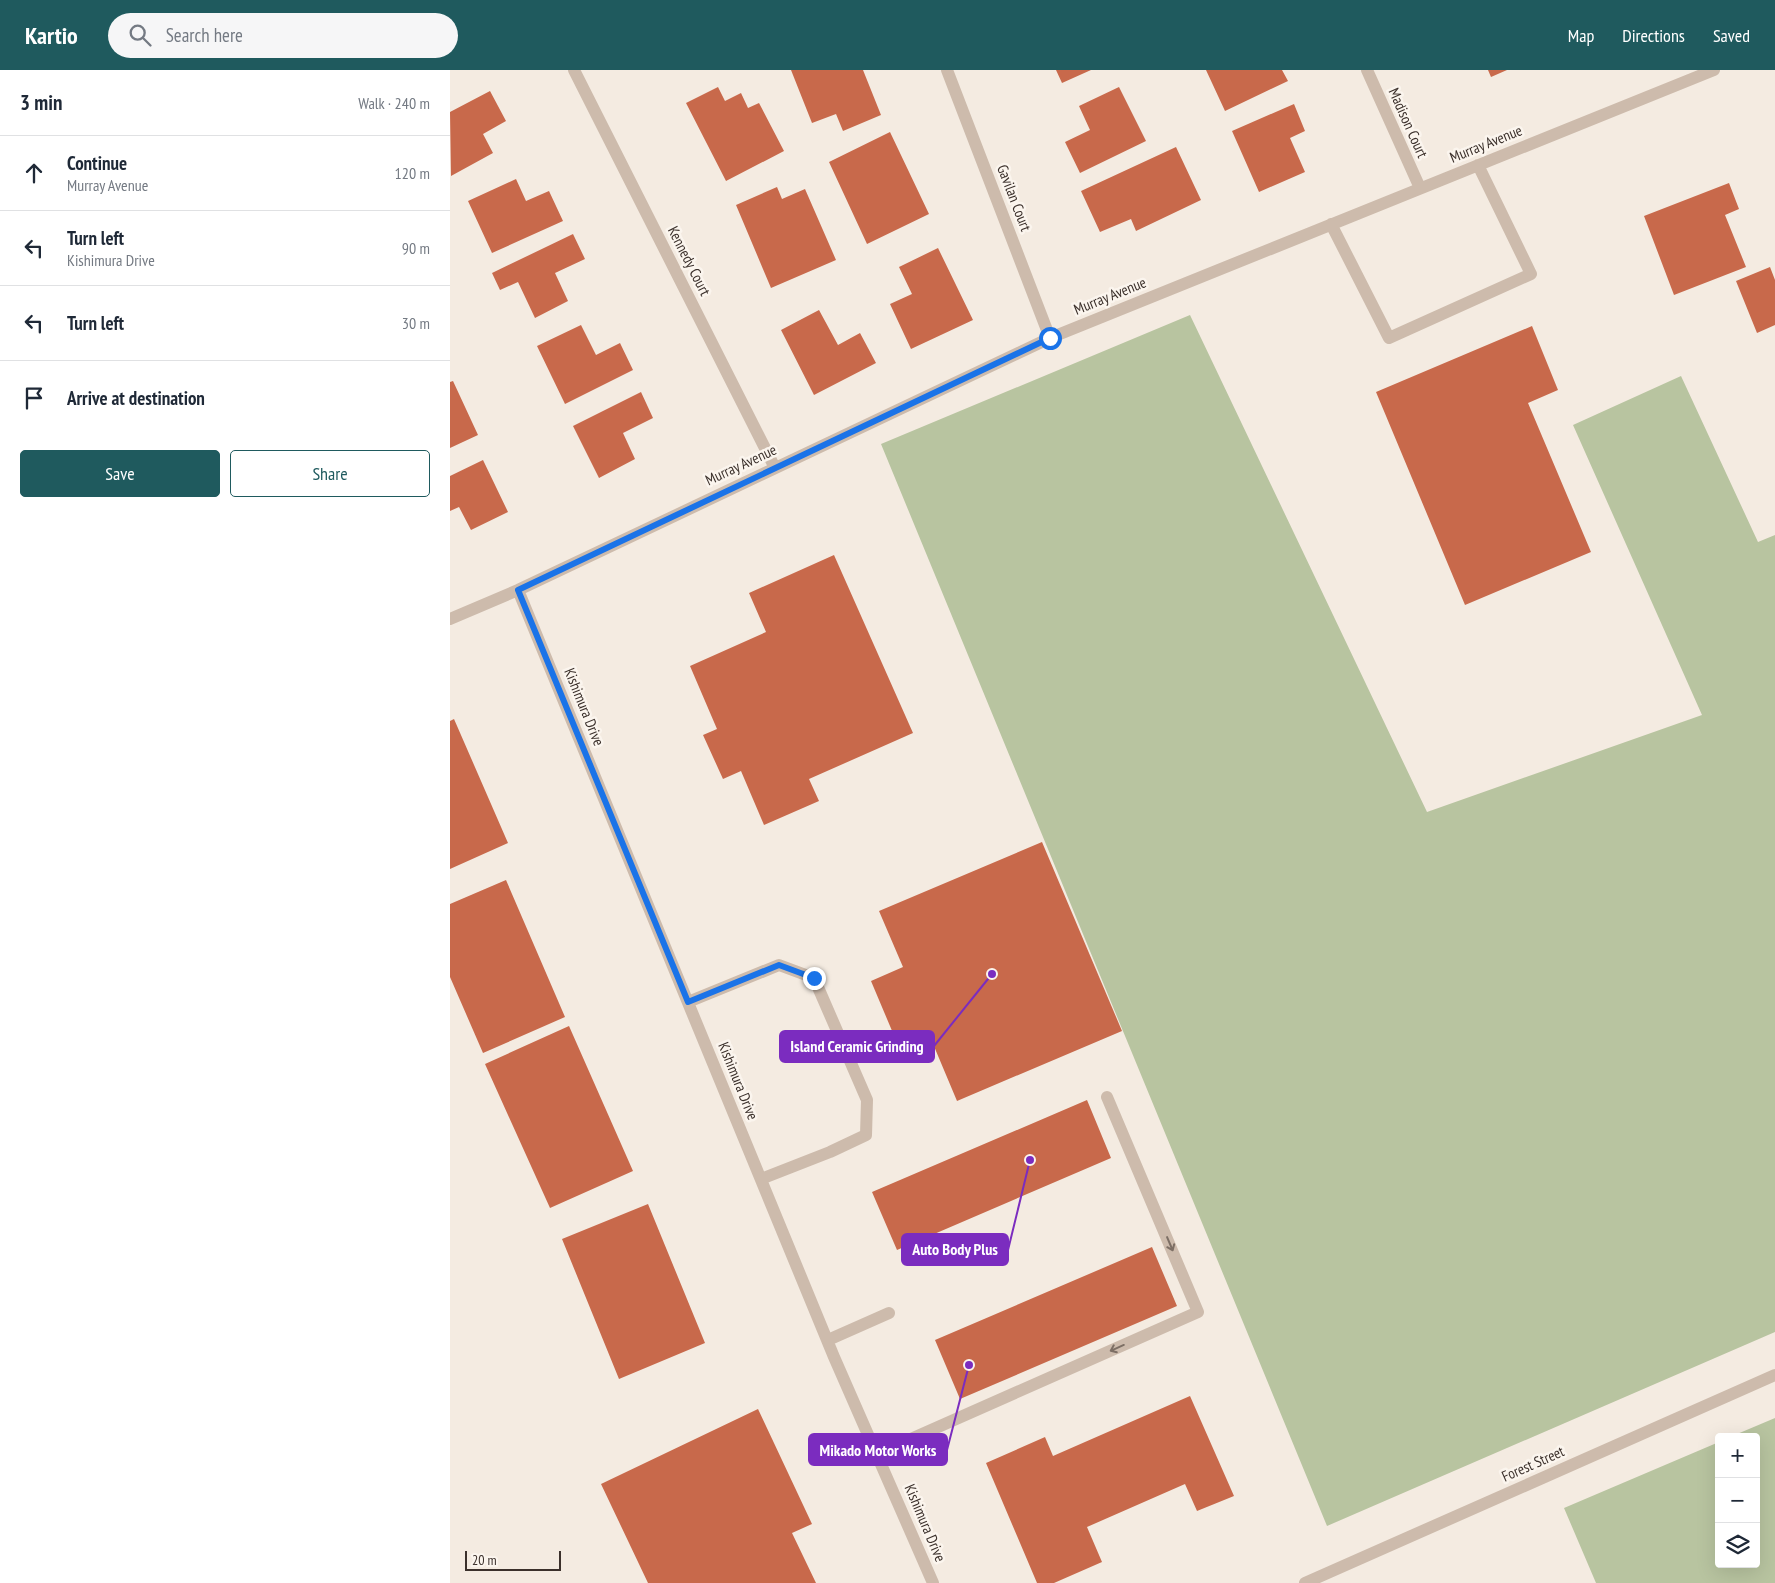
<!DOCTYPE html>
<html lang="en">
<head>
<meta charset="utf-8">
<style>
  :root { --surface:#fff; --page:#f6f6f7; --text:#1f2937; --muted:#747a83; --line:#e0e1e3; --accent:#1f5a5e }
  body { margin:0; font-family:"PT Sans Narrow",sans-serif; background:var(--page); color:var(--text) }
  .controls { position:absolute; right:15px; bottom:15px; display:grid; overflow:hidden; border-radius:5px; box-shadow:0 5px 20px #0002 }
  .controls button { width:45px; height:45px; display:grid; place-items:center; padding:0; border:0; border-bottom:1px solid var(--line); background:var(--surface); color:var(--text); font:25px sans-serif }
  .scale { position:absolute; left:15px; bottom:12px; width:96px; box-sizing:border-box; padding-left:5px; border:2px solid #3b302b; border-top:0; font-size:14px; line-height:18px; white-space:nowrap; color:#3b302b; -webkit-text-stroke:4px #fbf5ee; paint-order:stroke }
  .stop { position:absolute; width:15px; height:15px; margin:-11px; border:4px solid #1a73e8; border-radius:50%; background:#fff }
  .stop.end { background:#1a73e8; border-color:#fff; box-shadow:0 1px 5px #0008 }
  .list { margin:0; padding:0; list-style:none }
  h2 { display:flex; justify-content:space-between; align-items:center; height:65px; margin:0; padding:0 20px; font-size:21px }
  h2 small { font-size:16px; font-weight:400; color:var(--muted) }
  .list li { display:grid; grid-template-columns:32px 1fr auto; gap:15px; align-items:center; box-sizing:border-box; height:75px; padding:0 20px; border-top:1px solid var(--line) }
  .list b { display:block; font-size:19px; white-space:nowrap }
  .list p { margin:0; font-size:16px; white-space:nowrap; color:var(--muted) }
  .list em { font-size:16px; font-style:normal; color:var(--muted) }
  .actions { display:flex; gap:10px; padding:15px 20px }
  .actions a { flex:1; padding:11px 0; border:1px solid var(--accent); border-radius:5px; text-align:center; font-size:18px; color:var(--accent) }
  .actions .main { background:var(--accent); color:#fff }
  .icon { flex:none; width:28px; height:28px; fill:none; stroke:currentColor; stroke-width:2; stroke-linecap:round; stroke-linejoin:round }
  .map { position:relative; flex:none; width:1325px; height:1513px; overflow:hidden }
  header { display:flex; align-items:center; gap:30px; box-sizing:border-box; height:70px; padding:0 25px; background:var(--accent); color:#fff }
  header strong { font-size:24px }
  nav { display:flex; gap:28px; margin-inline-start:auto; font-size:18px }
  .search { width:350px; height:45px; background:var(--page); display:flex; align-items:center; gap:12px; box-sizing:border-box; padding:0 18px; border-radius:28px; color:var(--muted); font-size:19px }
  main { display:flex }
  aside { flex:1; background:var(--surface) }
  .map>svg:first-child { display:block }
</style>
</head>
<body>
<header>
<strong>Kartio</strong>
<div class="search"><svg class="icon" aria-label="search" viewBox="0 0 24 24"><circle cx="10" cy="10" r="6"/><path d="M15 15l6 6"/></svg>Search here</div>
<nav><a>Map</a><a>Directions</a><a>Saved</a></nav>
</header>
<main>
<aside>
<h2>3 min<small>Walk · 240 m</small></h2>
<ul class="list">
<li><svg class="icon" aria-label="ahead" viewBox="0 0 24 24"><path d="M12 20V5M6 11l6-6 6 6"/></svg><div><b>Continue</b><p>Murray Avenue</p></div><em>120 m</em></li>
<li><svg class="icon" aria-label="left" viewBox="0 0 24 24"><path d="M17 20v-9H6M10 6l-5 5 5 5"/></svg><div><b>Turn left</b><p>Kishimura Drive</p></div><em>90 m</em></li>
<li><svg class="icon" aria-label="left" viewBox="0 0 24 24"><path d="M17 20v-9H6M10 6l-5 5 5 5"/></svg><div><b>Turn left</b></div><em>30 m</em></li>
<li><svg class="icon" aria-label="arrive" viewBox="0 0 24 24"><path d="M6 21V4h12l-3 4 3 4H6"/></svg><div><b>Arrive at destination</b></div></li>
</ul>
<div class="actions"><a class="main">Save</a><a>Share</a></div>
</aside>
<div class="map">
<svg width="1325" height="1513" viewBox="0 0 1325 1513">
  <rect width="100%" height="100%" fill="#f4ebe1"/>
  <!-- green -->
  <path fill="#b8c4a0" d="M 740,245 L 977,742 L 1252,645 L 1123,355 L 1231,306 L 1308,472 L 1325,465 L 1325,1262 L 877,1456 L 431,374 Z
    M 1325,1348 L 1325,1513 L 1146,1513 L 1114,1438 L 1269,1372 L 1269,1494 L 1306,1494 L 1306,1367 L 1280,1367 Z"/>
  <!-- building -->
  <path fill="#c8694b" d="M 341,0 L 413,0 L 431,45 L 393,61 L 386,44 L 362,53 Z
    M 606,0 L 641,0 L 612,13 Z
    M 756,0 L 832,0 L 838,11 L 775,41 Z
    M 1038,0 L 1057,0 L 1041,7 Z
    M 268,17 L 275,31 L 291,23 L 298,38 L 309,33 L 334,81 L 276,111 L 236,33 Z
    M 669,17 L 696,71 L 630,103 L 615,72 L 640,60 L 629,36 Z
    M 40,21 L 56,51 L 33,64 L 43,83 L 1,106 L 0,42 Z
    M 844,34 L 855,61 L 840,68 L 855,102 L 809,122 L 782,61 Z
    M 440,62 L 479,144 L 417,174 L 379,92 Z
    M 726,77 L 751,130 L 686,161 L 681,149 L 650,162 L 631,121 Z
    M 66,109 L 76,131 L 99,121 L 113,151 L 42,183 L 18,131 Z
    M 1279,113 L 1289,139 L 1275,145 L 1296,197 L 1224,225 L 1194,146 Z
    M 327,117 L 332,129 L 355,119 L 386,190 L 321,218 L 286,135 Z
    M 123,164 L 135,189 L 105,203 L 118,231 L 85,248 L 68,212 L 50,220 L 42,203 Z
    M 488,178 L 523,250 L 461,279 L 440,234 L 462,224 L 449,197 Z
    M 1320,197 L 1325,210 L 1325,255 L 1307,263 L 1286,211 Z
    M 369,240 L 388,275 L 410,263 L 426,293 L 364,325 L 331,260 Z
    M 131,255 L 146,285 L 170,273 L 183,300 L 115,334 L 87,276 Z
    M 1082,256 L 1108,320 L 1078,333 L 1141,482 L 1015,535 L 926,322 Z
    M 3,311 L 28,365 L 0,378 L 0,312 Z
    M 191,322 L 203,348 L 173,363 L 185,389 L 149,408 L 123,356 Z
    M 33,390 L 58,442 L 21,460 L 9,437 L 0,441 L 0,406 Z
    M 384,485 L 463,663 L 359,709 L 369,731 L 314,755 L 291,701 L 273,709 L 253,665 L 267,659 L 240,596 L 316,562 L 299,523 Z
    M 4,649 L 58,773 L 0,799 L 0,651 Z
    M 592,772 L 672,961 L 507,1031 L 478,962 L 448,975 L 421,911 L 453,897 L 429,841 Z
    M 56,810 L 115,947 L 33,983 L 0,907 L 0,834 Z
    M 119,956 L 183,1101 L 100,1138 L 35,994 Z
    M 637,1030 L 661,1088 L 447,1180 L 422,1122 Z
    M 198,1134 L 255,1273 L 169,1309 L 112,1169 Z
    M 702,1177 L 727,1236 L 510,1329 L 485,1270 Z
    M 740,1326 L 784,1426 L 747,1441 L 735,1414 L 637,1457 L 652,1492 L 604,1513 L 587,1513 L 536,1393 L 595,1367 L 603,1386 Z
    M 308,1339 L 362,1454 L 342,1463 L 366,1513 L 198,1513 L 151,1414 Z"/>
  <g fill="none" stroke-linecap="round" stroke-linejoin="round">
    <!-- minor -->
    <path stroke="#cdbbac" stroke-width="12" d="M 124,0 L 325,398
      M 497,0 L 600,268
      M 917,0 L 970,118
      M 881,154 L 939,268 L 1081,204 L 1028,95
      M 68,520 L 384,1287 L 483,1513
      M 0,549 L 68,520 L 600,268 L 1264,0
      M 238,932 L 329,895 L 364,908 L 417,1030 L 416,1065 L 380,1082 L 311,1109
      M 378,1270 L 439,1243
      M 427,1384 L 748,1242 L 657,1027
      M 855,1513 L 1325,1305"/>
  </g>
  <!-- one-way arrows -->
  <defs><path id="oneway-shaft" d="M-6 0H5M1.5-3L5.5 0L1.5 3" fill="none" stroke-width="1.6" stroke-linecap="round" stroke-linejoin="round" transform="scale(1.25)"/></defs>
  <g stroke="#7d6f65">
    <use href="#oneway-shaft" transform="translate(720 1174) rotate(67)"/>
    <use href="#oneway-shaft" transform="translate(667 1278) rotate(156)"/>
  </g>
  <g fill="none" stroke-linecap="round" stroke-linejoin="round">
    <!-- route -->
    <path stroke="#1a73e8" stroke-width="6" d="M 364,908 L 329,895 L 238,932 L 68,520 L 600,268"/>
  </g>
  <g text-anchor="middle" stroke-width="5" stroke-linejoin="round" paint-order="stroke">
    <!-- street labels -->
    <g font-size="15" fill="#3b302b" stroke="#fbf5ee">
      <text transform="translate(958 53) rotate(66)" y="5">Madison Court</text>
      <text transform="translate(1036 74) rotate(-22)" y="5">Murray Avenue</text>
      <text transform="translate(564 128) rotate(69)" y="5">Gavilan Court</text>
      <text transform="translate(239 191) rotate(63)" y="5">Kennedy Court</text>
      <text transform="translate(660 226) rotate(-22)" y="5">Murray Avenue</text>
      <text transform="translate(291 395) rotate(-25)" y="5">Murray Avenue</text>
      <text transform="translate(134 637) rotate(68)" y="5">Kishimura Drive</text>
      <text transform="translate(288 1011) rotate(68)" y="5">Kishimura Drive</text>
      <text transform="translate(1083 1394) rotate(-24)" y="5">Forest Street</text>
      <text transform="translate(475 1453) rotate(67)" y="5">Kishimura Drive</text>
    </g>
  </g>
  <!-- callouts -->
  <path fill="none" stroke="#7b2cbf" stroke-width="2" d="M542 904L484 976M580 1090L558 1180M519 1295L497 1380"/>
  <g fill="#7b2cbf" stroke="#fbf5ee" stroke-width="2">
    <circle cx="542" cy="904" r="5"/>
    <circle cx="580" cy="1090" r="5"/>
    <circle cx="519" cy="1295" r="5"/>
  </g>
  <g fill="#7b2cbf" stroke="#7b2cbf" stroke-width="2">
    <rect x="330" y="961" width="154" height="31" rx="5"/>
    <rect x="452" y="1164" width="106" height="31" rx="5"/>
    <rect x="359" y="1364" width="138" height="31" rx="5"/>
  </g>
  <g font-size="16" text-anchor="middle" font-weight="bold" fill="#fff">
    <text x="407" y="982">Island Ceramic Grinding</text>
    <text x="505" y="1185">Auto Body Plus</text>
    <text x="428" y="1386">Mikado Motor Works</text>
  </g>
</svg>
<div class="controls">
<button>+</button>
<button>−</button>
<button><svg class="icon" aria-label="layers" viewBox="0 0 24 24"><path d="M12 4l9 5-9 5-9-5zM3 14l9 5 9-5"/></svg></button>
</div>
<div class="scale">20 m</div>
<div class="stop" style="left:600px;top:268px"></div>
<div class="stop end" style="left:364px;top:908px"></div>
</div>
</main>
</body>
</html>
